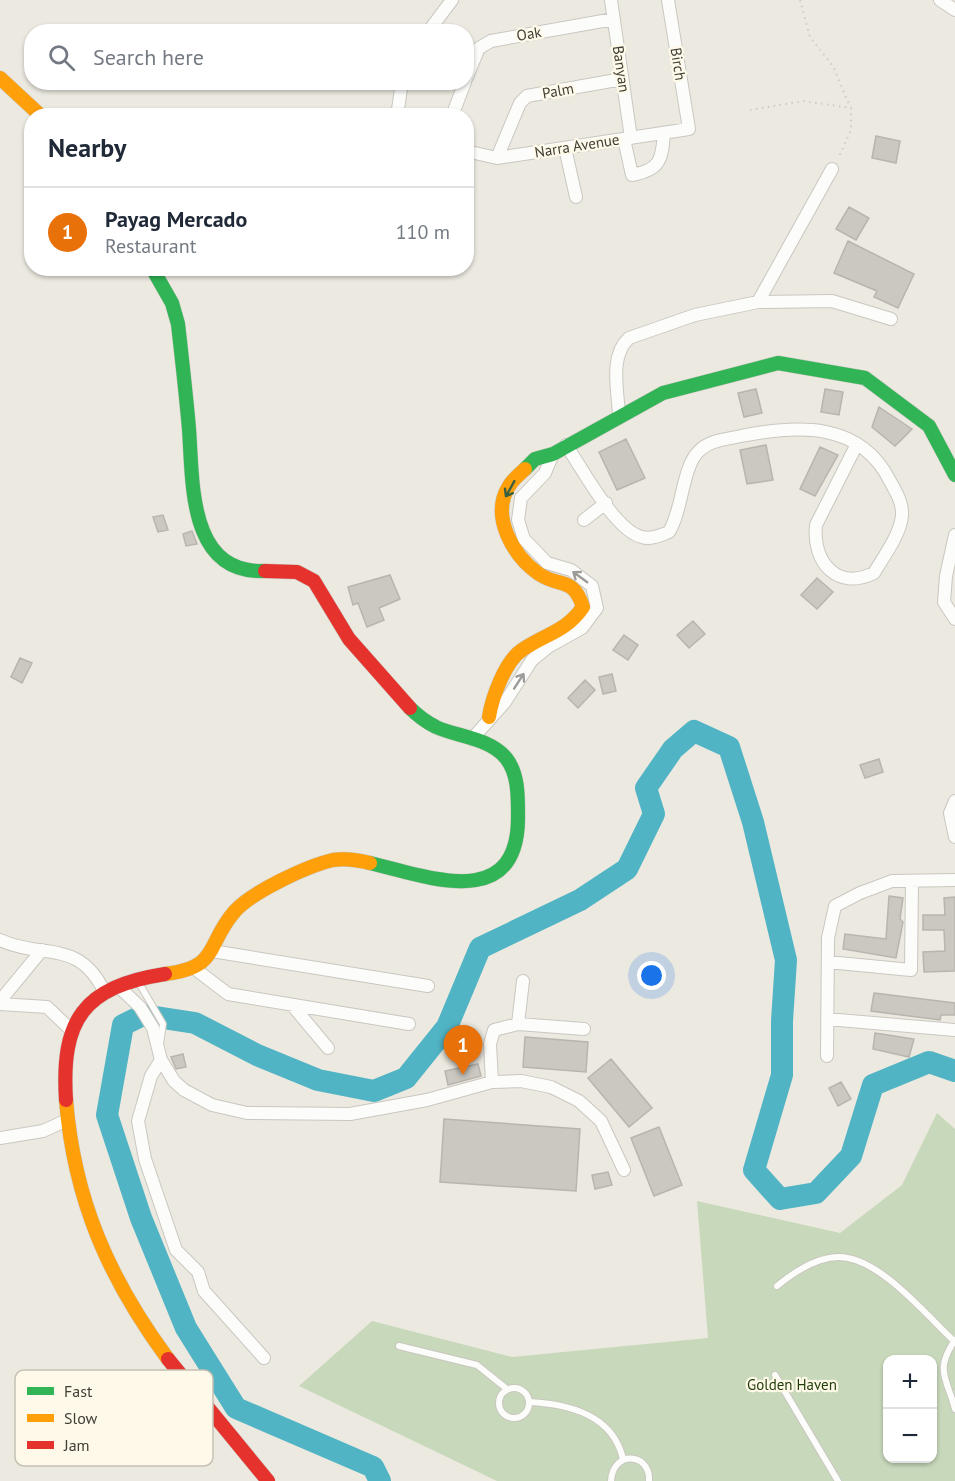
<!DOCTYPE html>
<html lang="en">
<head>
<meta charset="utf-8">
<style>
  :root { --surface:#fff; --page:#f2f2f3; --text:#1f2937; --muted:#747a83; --line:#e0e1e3; --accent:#7c3aed }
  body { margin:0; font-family:"PT Sans",sans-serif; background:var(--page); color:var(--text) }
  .controls { position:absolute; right:18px; bottom:18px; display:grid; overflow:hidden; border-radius:12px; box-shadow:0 2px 4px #0004 }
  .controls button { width:54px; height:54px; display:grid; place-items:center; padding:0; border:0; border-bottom:2px solid var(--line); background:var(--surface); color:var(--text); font:30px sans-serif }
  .you { position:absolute; left:652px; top:976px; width:21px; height:21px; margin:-15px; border:4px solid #fff; border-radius:50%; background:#1a73e8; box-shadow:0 0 0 9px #1a73e833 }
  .badge { display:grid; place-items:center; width:39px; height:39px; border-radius:50%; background:var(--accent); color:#fff; font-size:20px; font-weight:700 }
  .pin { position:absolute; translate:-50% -50px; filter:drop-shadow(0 2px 3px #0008) }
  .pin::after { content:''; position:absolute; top:32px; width:21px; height:18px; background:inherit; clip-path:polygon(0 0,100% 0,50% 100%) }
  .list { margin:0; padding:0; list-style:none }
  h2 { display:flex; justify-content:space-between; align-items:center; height:78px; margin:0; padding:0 24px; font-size:26px }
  h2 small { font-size:20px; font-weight:400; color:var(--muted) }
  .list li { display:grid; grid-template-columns:39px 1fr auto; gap:18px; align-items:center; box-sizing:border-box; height:90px; padding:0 24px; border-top:2px solid var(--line) }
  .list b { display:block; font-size:22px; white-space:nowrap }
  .list p { margin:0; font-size:20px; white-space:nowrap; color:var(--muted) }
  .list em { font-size:20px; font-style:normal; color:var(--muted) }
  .icon { flex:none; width:33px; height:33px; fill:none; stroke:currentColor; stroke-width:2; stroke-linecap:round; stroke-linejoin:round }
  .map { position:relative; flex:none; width:955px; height:1481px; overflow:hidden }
  .search { position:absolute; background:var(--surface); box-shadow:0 2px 4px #0004; left:24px; top:24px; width:450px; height:66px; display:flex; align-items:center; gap:15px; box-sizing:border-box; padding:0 21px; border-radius:24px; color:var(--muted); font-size:22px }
  .panel { position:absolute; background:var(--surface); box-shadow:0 2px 4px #0004; left:24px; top:108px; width:450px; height:168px; border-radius:24px }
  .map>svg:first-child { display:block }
</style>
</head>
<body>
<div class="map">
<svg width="955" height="1481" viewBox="0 0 955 1481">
  <rect width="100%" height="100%" fill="#ece9e0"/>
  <!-- green -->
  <path fill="#c8d8ba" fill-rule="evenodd" d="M 937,1113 L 955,1129 L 955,1481 L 497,1481 L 299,1386 L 372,1321 L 512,1357 L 708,1338 L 697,1201 L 840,1233 L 902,1185 ZM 888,1360 L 932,1360 L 932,1458 L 888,1458 Z"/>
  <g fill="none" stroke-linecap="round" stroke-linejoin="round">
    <!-- river -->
    <path stroke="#51b4c4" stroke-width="22" d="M 380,1481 L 373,1467 L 236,1408 L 186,1328 L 141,1218 L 107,1115 L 123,1025 L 143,1015 L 195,1023 L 257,1055 L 318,1080 L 374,1091 L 406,1078 L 447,1027 L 480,948 L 580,900 L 627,869 L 654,814 L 646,788 L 673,749 L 694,731 L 729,747 L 753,822 L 786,960 L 782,1021 L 782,1075 L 754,1170 L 780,1199 L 816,1193 L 851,1156 L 873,1085 L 929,1062 L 955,1071"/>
  </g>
  <!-- building -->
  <path fill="#cac8c1" stroke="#b8b5ae" stroke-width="1.5" d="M 876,136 L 900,141 L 896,163 L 872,158 Z
    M 849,207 L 869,218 L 856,240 L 836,229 Z
    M 848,241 L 914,274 L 898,308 L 874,297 L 877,291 L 834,273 Z
    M 756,389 L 762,413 L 744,417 L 738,393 Z
    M 825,389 L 843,392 L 839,415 L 821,412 Z
    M 879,407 L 912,429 L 895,446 L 872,427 Z
    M 626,439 L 645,478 L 617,490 L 599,452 Z
    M 766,445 L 773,480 L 747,484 L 740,450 Z
    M 820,447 L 838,455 L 815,496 L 800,489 Z
    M 163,515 L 168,530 L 158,532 L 153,517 Z
    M 192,531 L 197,544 L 186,546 L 183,534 Z
    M 390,575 L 400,599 L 379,608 L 384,620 L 367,627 L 358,603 L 353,605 L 348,587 Z
    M 817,578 L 833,592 L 817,609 L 801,595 Z
    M 693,621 L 705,634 L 689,648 L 677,635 Z
    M 624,635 L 638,645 L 628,660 L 613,650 Z
    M 20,658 L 32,663 L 22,683 L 11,677 Z
    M 612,674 L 616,691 L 603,694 L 599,677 Z
    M 585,680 L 595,690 L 578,708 L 568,698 Z
    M 879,759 L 883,772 L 865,778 L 860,765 Z
    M 889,896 L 903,898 L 900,919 L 903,922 L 896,958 L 843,949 L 845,934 L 886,939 Z
    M 955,897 L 955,971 L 924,972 L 923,952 L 945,951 L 944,930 L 923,930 L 923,915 L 945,915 L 944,898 Z
    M 874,993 L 955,1003 L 955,1015 L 941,1015 L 940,1020 L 871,1011 Z
    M 875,1033 L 914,1039 L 909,1057 L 873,1049 Z
    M 525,1037 L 588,1042 L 586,1072 L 523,1067 Z
    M 183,1054 L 186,1067 L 176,1069 L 171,1057 Z
    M 611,1059 L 652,1108 L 629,1127 L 588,1078 Z
    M 478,1064 L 481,1076 L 448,1085 L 445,1071 Z
    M 841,1082 L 851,1099 L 838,1106 L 829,1088 Z
    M 444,1119 L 580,1129 L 576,1191 L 440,1182 Z
    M 659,1127 L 682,1185 L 654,1196 L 631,1138 Z
    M 608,1172 L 612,1185 L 595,1189 L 592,1175 Z"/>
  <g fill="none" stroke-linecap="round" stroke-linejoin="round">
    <!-- lane casing -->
    <g stroke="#c9c7c0" stroke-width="8">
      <path id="lane" d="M 139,983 L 163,1024 L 160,1044
        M 777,1286 C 794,1272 816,1257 839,1257 C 879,1257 926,1315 954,1341
        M 955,1340 C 934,1371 947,1378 955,1409
        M 399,1346 L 477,1365 L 507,1389
        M 775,1375 L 838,1481
        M499 1403a15 15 0 1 1 30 0a15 15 0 1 1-30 0Z
        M 529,1402 C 570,1404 613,1415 623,1459
        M 611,1481 C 613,1449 651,1453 649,1481"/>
    </g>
    <!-- street casing -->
    <g stroke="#c9c7c0" stroke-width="14">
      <path id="street" d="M 611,0 L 631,138
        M 940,0 L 955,10
        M 428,32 L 452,0
        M 466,79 L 479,48 L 491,41 L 614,19
        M 397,116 L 402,82
        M 452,116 L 465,82
        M 624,139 L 632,175 C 660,170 662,160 664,133
        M 565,148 L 576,197
        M 466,151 L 497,158 L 689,129 L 668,0
        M 497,158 L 520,103 L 527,96 L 622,79
        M 758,302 L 832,169
        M 619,415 C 618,391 609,356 629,338 L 695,315 L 758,302 L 832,301 L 891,319
        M 566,445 C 582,468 615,531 642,537 C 651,540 661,535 669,532 C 683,509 682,467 699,451 C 710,440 727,439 741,436 C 797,425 860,421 890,481 C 896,492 903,503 902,516 C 900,535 884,556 874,573 C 837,591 812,562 816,525 L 857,444
        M 584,520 L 606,503
        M 955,535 L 946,576 L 944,602 L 955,619
        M 472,739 L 505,702 L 532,660 L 548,647 L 582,628 L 597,608 L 592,586 L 571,570 L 547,563 L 524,539 L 518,520 L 521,498 L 545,473 L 553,454
        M 955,801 L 950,813 L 955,837
        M 0,940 C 44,960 79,938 105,993
        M 212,951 L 428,986
        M 828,962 L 911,970 L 912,881
        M 194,968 L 228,994 L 409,1024
        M 119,987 L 140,1007 L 153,1028 L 161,1060 L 174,1081 L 184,1090 L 212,1105 L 247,1113 L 350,1114 L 427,1100 L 492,1082 L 521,1081 L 551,1087 L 579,1101 L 601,1121 L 624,1170
        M 0,1001 L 42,950
        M 0,1004 L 47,1007 L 71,1030
        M 292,1005 L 328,1048
        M 827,1019 L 955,1030
        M 518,1024 L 523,981
        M 827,1056 L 828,938 L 835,906 L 860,893 L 892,881 L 955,880
        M 161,1060 L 151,1076 L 138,1121 L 145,1159 L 176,1250 L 198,1272 L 204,1291 L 264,1358
        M 492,1082 L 490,1044 L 494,1030 L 518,1024 L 584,1029
        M 0,1138 L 43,1131 L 67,1120"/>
    </g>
    <!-- fast casing -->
    <g stroke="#c9c7c0" stroke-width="15">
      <path id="fast" d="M 152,268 L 172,303 L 178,324 C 182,359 186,394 189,429 C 193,483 188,574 265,571
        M 525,469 L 535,459 L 553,454 L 663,393 L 778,363 L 865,378 L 929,426 L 955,475
        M 370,863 C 426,876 517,913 518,819 C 518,799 519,774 506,758 C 490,738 458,737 436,727 C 426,722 418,716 410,708"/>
    </g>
    <!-- slow casing -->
    <g stroke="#c9c7c0" stroke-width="15">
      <path id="slow" d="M 0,78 L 41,116
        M 489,717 C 492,698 505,661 522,650 C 545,634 566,632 583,607 C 573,576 560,588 539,574 C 513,556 490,516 509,486 C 513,479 520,474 525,469
        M 165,974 C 221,967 205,945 235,911 C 252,892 307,866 333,860 C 345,858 358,860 370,863
        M 66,1100 C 74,1200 109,1279 168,1359"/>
    </g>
    <!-- jam casing -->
    <g stroke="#c9c7c0" stroke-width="15">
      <path id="jam" d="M 265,571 L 297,572 L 314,581 L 349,639 L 410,708
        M 66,1100 C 61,1020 83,987 165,974
        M 168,1359 L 268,1481"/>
    </g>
    <!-- path -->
    <path stroke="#cccbc7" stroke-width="2" stroke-dasharray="1.5 4.5" stroke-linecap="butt" d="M 800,0 L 810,37 L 833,66 L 850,107
      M 750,110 L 803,101 L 851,108 L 851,130 L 838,159"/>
    <!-- lane -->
    <use href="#lane" stroke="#fcfcfa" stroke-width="6"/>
    <!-- street -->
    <use href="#street" stroke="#fcfcfa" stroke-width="12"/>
    <!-- fast -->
    <use href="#fast" stroke="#30b455" stroke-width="14"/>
    <!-- slow -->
    <use href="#slow" stroke="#ff9f0a" stroke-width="14"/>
    <!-- jam -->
    <use href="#jam" stroke="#e5322d" stroke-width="14"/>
  </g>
  <!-- one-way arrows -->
  <defs><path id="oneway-shaft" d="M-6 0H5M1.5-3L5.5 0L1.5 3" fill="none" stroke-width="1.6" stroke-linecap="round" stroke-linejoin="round" transform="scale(1.5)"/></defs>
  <use stroke="#3a613f" href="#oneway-shaft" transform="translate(510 489) rotate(119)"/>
  <g stroke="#9e9c98">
    <use href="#oneway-shaft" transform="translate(580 577) rotate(-144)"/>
    <use href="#oneway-shaft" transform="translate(519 681) rotate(-57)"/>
  </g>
  <g text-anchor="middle" stroke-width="4.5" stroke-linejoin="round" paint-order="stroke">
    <!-- street labels -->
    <g font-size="15" fill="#3f3d36" stroke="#fef9e8">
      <text transform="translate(529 34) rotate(-10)" y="5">Oak</text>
      <text transform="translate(678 64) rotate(81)" y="5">Birch</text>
      <text transform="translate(621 69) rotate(82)" y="5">Banyan</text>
      <text transform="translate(558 91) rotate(-10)" y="5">Palm</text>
      <text transform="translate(577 146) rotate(-9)" y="5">Narra Avenue</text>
    </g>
    <!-- park labels -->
    <g font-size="15" fill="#1f3d09" stroke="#fef9e8">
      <text x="792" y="1390">Golden Haven</text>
    </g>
  </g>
  <!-- legend -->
  <rect x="15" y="1370" width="198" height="96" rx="9" fill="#fef9e8" stroke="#c5c1b3" stroke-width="1.5"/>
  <rect x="27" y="1387" width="27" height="8" fill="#30b455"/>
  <rect x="27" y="1414" width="27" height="8" fill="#ff9f0a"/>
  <rect x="27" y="1441" width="27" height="8" fill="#e5322d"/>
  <g font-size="16" fill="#3f3d36">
    <text x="64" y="1397">Fast</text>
    <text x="64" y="1424">Slow</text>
    <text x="64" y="1451">Jam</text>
  </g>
</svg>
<div class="controls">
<button>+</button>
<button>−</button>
</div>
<div class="you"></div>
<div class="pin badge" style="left:463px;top:1075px;background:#e8710a">1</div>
<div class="search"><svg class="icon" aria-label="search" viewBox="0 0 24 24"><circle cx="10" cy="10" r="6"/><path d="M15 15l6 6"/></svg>Search here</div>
<section class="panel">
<h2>Nearby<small></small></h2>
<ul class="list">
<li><span class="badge" style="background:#e8710a">1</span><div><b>Payag Mercado</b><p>Restaurant</p></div><em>110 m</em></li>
</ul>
</section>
</div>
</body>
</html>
